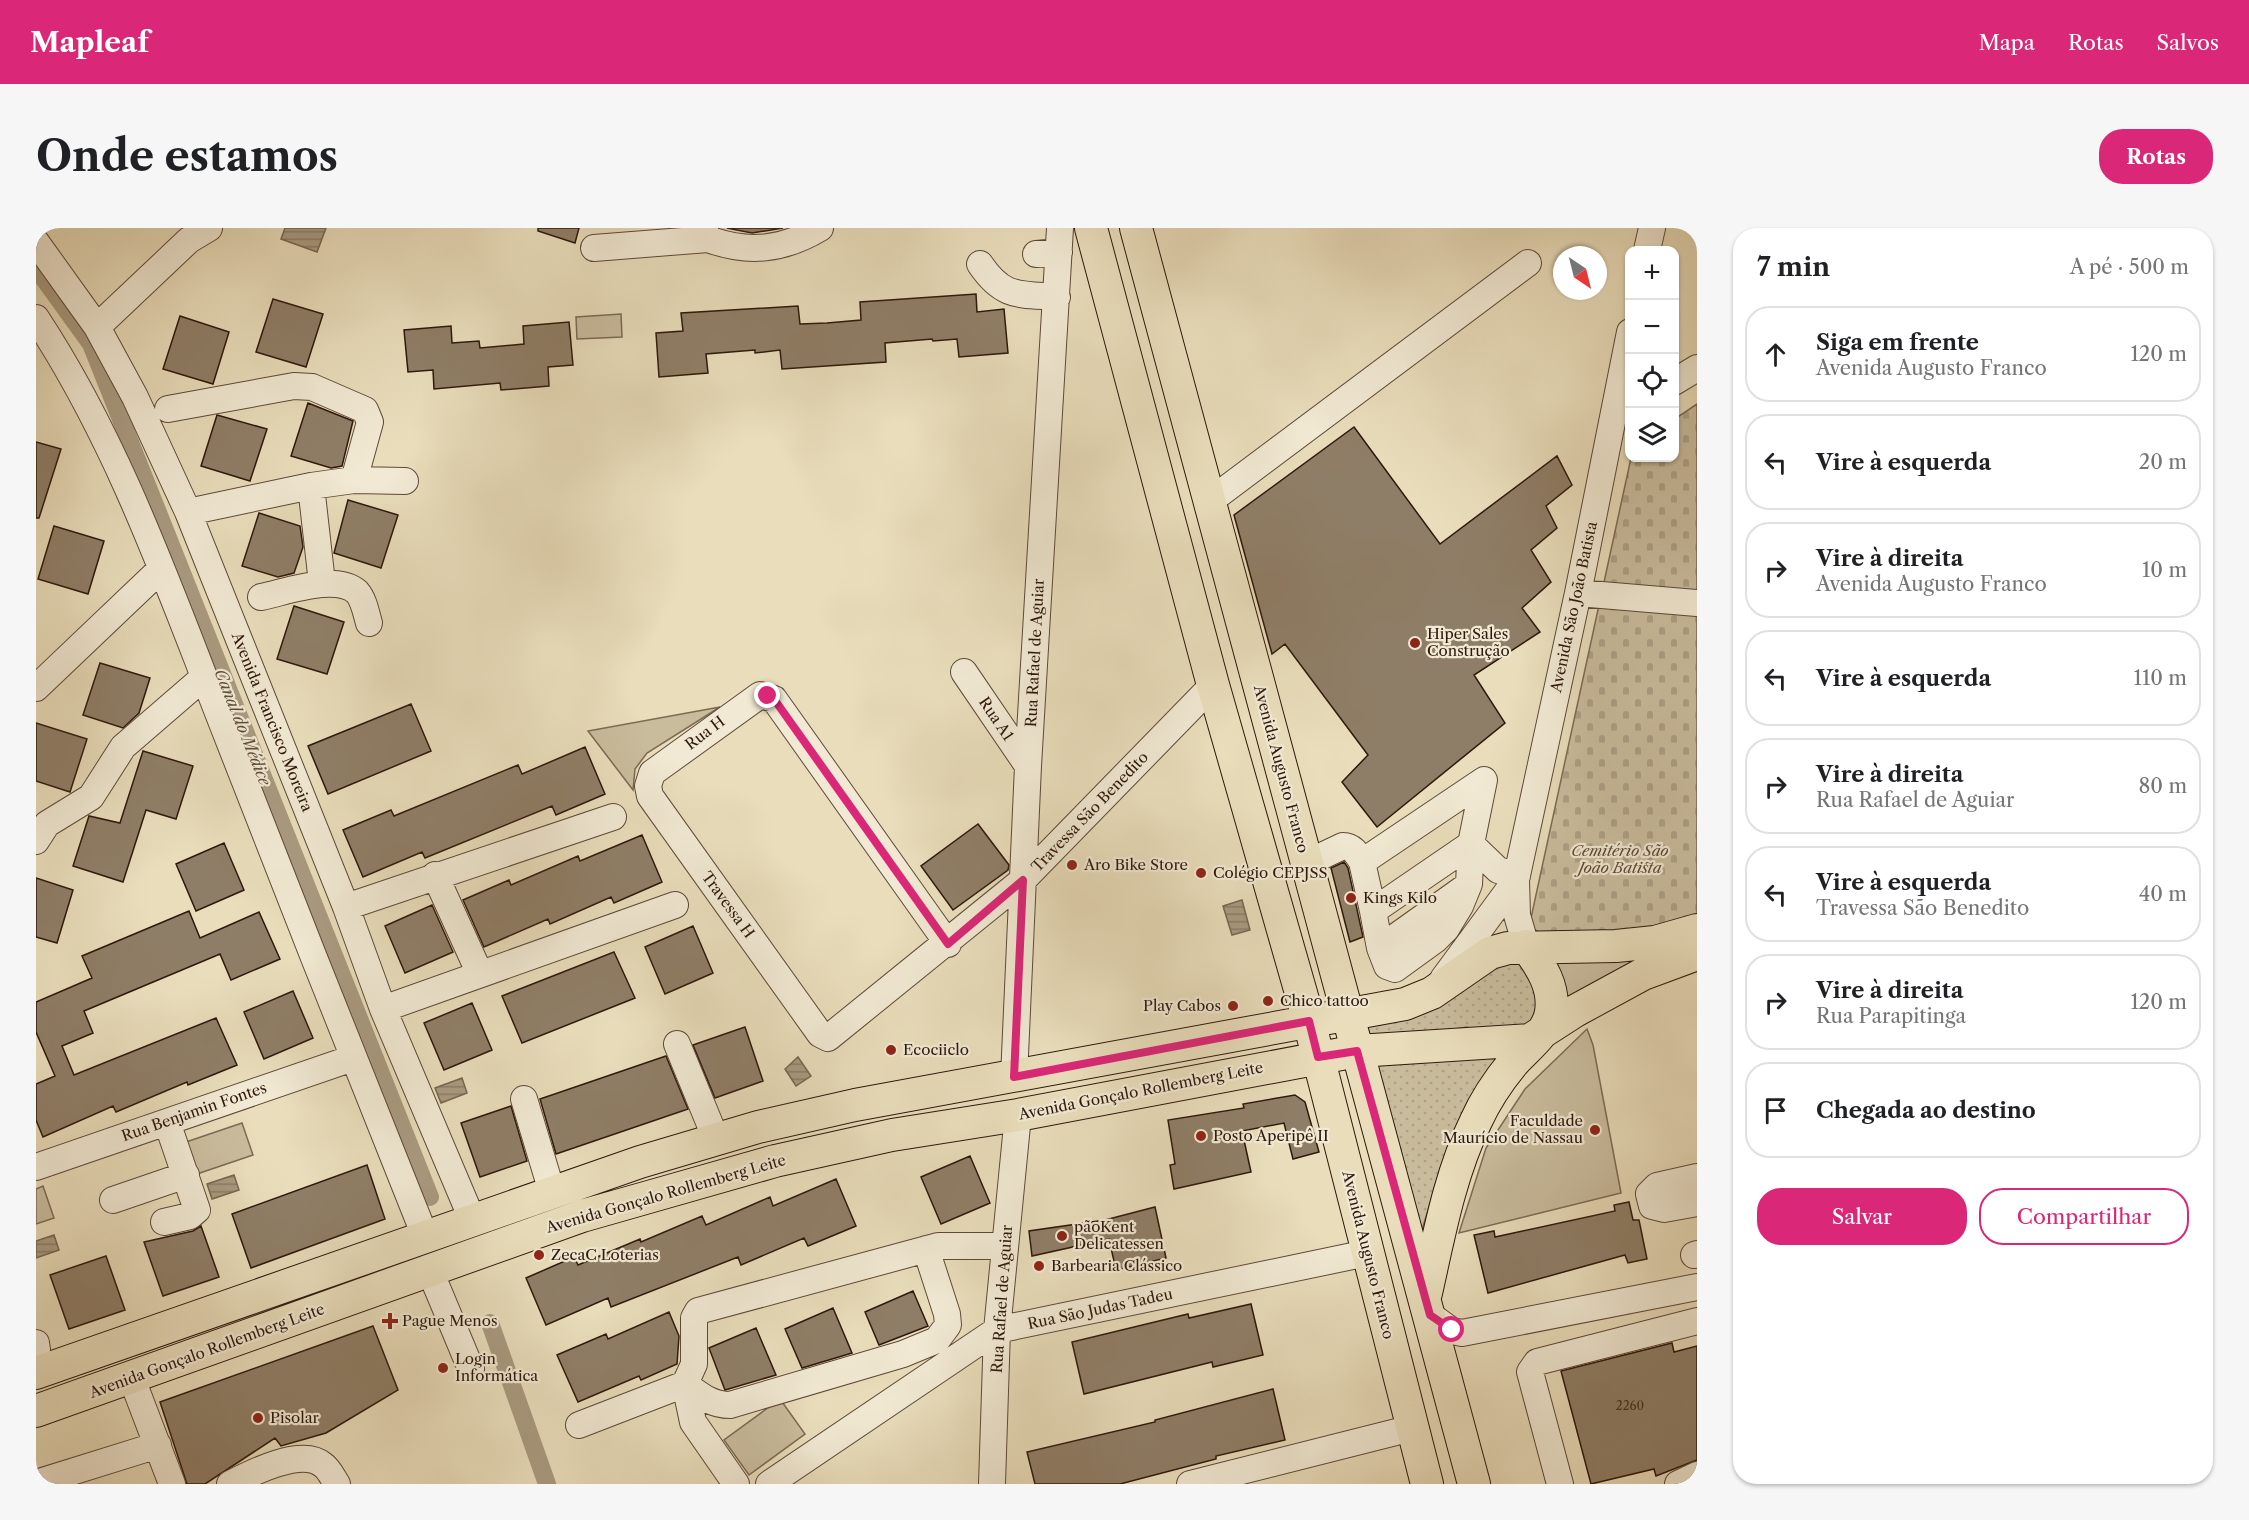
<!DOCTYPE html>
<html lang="pt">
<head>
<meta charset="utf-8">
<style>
  :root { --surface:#fff; --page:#f6f6f6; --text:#202124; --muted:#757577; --line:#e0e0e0; --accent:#db2777 }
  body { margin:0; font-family:"Libre Caslon Text",serif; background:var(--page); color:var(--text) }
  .controls { position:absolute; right:18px; top:18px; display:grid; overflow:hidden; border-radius:12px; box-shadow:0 2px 4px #0004 }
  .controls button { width:54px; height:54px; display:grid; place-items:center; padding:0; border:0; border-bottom:2px solid var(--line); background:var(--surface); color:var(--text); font:30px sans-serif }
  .compass { position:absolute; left:1517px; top:18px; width:54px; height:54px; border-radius:50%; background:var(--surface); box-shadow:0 2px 4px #0004; rotate:145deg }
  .stop { position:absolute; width:18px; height:18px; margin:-14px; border:4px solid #db2777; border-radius:50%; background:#fff }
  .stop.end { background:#db2777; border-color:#fff; box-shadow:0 2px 6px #0008 }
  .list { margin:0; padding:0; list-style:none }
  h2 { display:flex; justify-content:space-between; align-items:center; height:78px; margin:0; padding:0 24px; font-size:26px }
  h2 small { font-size:20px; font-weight:400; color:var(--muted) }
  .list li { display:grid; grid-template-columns:39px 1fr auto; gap:18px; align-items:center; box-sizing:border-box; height:96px; margin:0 12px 12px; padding:0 12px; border:2px solid var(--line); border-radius:24px }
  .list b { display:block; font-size:22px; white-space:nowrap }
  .list p { margin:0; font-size:20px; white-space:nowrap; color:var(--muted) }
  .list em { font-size:20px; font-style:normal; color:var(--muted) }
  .actions { display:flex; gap:12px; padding:18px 24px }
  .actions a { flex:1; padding:14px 0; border:2px solid var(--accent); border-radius:24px; text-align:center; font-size:21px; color:var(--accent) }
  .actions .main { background:var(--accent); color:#fff }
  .icon { flex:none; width:33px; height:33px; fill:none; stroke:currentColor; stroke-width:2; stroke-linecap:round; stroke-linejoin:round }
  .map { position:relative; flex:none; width:1661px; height:1256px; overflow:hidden; border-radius:24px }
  header { display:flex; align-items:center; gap:36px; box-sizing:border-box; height:84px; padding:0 30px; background:var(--accent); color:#fff }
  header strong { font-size:28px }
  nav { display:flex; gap:33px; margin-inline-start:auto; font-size:21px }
  .intro { display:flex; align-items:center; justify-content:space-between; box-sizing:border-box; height:144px; padding:0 36px }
  h1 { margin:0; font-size:42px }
  .button { padding:15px 27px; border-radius:24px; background:var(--accent); color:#fff; font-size:21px; font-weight:700 }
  main { display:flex; gap:36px; padding:0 36px }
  aside { flex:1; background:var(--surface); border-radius:24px; box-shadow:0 2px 4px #0004 }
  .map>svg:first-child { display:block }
</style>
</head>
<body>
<header>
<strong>Mapleaf</strong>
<nav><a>Mapa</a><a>Rotas</a><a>Salvos</a></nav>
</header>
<div class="intro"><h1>Onde estamos</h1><a class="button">Rotas</a></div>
<main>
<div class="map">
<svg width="1661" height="1256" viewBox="0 0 1661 1256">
  <defs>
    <pattern id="cemetery-stones" width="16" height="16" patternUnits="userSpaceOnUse" patternTransform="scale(1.5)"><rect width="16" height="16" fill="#c9bc9d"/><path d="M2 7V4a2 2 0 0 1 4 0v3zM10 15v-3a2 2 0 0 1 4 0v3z" fill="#ada186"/></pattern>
    <pattern id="park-dots" width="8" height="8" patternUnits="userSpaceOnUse" patternTransform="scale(1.5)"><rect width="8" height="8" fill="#c9bc9d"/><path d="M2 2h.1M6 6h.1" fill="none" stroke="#ada186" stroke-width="1.8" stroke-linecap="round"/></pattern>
    <pattern id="water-rules" width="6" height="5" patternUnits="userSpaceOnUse" patternTransform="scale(1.5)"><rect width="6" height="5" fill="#a99a80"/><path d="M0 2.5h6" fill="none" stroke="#8a7d67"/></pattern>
  </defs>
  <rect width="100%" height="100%" fill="#e9ddbb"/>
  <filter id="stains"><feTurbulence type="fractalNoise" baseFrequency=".00333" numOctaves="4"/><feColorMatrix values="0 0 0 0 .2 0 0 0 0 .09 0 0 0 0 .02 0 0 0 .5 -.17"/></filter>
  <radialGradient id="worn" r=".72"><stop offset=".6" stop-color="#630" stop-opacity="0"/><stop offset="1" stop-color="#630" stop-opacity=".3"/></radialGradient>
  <!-- green -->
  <path fill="#c9bc9d" stroke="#7c6a54" stroke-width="1.5" d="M 585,86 L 586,109 L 541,111 L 540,89 Z
    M 684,479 L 611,525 L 599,541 L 597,562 L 552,503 Z
    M 1623,723 L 1526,779 L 1503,726 Z
    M 1551,801 L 1557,817 L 1585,965 L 1423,1005 L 1450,920 L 1489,861 Z
    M 206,895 L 217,927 L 161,946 L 150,914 Z
    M 7,958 L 18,990 L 0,996 L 0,961 Z
    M 744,1171 L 769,1206 L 713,1247 L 688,1212 Z"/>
  <!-- cemetery -->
  <path fill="url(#cemetery-stones)" stroke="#7c6a54" stroke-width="1.5" d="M 1661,176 L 1661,693 L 1621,704 L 1509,707 L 1493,699 L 1595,230 L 1638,230 L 1639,191 Z"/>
  <!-- park -->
  <path fill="url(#park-dots)" stroke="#7c6a54" stroke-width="1.5" d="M 1468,731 L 1488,736 L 1507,763 L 1498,797 L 1438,802 L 1431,799 L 1335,815 L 1331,794 Z
    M 1478,823 L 1402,950 L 1384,1008 L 1340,834 Z"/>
  <!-- water -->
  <path fill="url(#water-rules)" stroke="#786652" stroke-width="1.5" d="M 249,0 L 290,0 L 281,24 L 245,11 Z
    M 1206,672 L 1214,702 L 1196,707 L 1187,678 Z
    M 762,829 L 775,848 L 760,858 L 749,841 Z
    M 426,850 L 431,865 L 405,875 L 399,860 Z
    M 198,947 L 203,962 L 176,971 L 171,956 Z
    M 18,1007 L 23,1022 L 0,1030 L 0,1013 Z"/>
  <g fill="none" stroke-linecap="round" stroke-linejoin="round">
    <!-- canal -->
    <path stroke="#a99a80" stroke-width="18" d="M 0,40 L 55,116 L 394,969
      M 454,1095 L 511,1256"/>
  </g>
  <!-- building -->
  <path fill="#8f7e67" stroke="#2e180c" stroke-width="1.5" d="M 502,0 L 543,0 L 539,15 L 502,3 Z
    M 691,0 L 747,0 L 716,5 Z
    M 940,66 L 941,84 L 968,81 L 972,125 L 923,129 L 921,111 L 897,113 L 896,111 L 849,115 L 850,134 L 746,141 L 744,122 L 719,125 L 719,122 L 670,126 L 672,145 L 623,149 L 620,105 L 647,103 L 645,85 L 762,78 L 764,96 L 791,95 L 825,92 L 824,74 Z
    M 237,71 L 287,86 L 270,139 L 220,124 Z
    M 144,88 L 193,104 L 177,156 L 127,141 Z
    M 533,94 L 537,137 L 512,139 L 513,158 L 465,162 L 464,155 L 398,161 L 397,142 L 372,144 L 368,102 L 415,98 L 416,115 L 443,113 L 444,120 L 488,116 L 487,98 Z
    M 272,175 L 317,193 L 306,238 L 295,240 L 255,228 Z
    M 181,187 L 231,201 L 214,253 L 165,238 Z
    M 1318,199 L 1404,316 L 1521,228 L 1536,257 L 1510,278 L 1521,300 L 1495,322 L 1515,354 L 1486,380 L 1504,404 L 1438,447 L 1469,495 L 1341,599 L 1306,554 L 1332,527 L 1249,416 L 1236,426 L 1198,287 Z
    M 0,214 L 25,221 L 3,290 L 0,290 Z
    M 312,272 L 362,287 L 345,340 L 298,325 Z
    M 223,285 L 264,298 L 267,319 L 258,345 L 242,349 L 206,338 Z
    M 18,298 L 68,313 L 52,366 L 2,351 Z
    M 258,378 L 308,394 L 291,446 L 241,431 Z
    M 64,435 L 114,450 L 103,485 L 87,500 L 47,487 Z
    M 375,476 L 395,523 L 292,566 L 272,518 Z
    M 0,495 L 51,511 L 34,564 L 0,553 Z
    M 549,519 L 569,566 L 520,587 L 516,578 L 389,630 L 386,624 L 327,649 L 307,602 L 355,582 L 358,588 L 482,537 L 486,546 Z
    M 107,523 L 157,538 L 140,591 L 110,582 L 87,654 L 37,638 L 53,588 L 84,595 Z
    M 942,596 L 973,637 L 972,642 L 917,682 L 885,638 Z
    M 606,607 L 626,654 L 578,675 L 575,669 L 514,696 L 512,691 L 448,719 L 427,672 L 473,652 L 475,657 L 542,628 L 544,633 Z
    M 188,615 L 208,662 L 160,683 L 140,636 Z
    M 1308,634 L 1312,640 L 1327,709 L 1314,714 L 1295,640 Z
    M 0,650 L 37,662 L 21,715 L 0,709 Z
    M 396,677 L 417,724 L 369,745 L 349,698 Z
    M 153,683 L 164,710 L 223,684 L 244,731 L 195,752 L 184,726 L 48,783 L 57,805 L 26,818 L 38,847 L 180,790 L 201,837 L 152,857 L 151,854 L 80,884 L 77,878 L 7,909 L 0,892 L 0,856 L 19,848 L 0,804 L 0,774 L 56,750 L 46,728 Z
    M 657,698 L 677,745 L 629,766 L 609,719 Z
    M 578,724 L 599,770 L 486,815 L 466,768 Z
    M 257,763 L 277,810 L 228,831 L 208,784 Z
    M 436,775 L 456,822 L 408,842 L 388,795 Z
    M 709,799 L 727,853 L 679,870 L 657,817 Z
    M 630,828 L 652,881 L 520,926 L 504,871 Z
    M 1259,867 L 1269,874 L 1283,924 L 1257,931 L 1248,895 L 1206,903 L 1215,944 L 1138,961 L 1134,937 L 1139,936 L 1132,892 L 1208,880 L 1207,876 Z
    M 475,878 L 491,933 L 444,949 L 425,895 Z
    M 934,928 L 954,975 L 905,996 L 885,949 Z
    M 331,937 L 349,991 L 215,1040 L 196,986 Z
    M 800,951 L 820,998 L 772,1018 L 768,1010 L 705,1037 L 702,1029 L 575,1079 L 572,1070 L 510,1097 L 490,1050 L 538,1029 L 542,1037 L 604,1011 L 605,1014 L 666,988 L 670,997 L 734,969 L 737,978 Z
    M 1593,974 L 1597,992 L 1603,992 L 1611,1031 L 1592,1035 L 1589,1027 L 1452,1065 L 1438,1007 L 1458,1003 L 1459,1009 L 1579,983 L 1578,977 Z
    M 1119,979 L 1130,1030 L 1080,1042 L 1073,1011 L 996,1028 L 993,1003 L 1069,992 Z
    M 165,998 L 183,1049 L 127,1068 L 108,1014 L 157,1003 Z
    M 70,1028 L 89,1082 L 33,1101 L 14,1047 Z
    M 877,1063 L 892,1098 L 843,1117 L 829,1084 Z
    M 1215,1076 L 1227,1127 L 1177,1139 L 1176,1134 L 1048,1166 L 1036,1114 L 1152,1086 L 1153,1090 Z
    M 797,1080 L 816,1125 L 766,1140 L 749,1101 Z
    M 633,1084 L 643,1108 L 641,1136 L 605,1152 L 603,1148 L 542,1174 L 521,1127 L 570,1106 L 572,1111 Z
    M 337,1098 L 362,1162 L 290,1205 L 245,1218 L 239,1210 L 169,1256 L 151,1256 L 124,1174 Z
    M 720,1100 L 740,1147 L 689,1162 L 673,1120 Z
    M 1636,1115 L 1638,1124 L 1661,1118 L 1661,1232 L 1620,1248 L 1618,1241 L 1555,1256 L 1525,1143 Z
    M 1237,1161 L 1249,1212 L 1180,1228 L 1180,1231 L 1084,1256 L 999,1256 L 991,1224 L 1119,1194 L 1119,1192 Z"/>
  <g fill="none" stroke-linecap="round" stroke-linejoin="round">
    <!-- minor casing -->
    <g stroke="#5d4938" stroke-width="28">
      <path id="minor" d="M 668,0 L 672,11 C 713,26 747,22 784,0
        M 0,14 L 61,99 L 99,169 L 152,284 L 310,679 L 347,781 L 436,991
        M 558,20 L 672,11
        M 1611,22 L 1616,0
        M 1000,26 L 1023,24
        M 944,36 C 967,70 982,66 1021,69
        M 0,90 C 82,214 132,357 186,495 C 253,666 320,838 389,1008
        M 61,99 L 153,12 L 173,0
        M 1638,154 L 1661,140
        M 132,181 L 258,158 L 276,159 L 329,182 L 334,194 L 318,252
        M 275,258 L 286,355
        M 1174,273 L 1492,35
        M 152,284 L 275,258 L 318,252 L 369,253
        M 1542,365 L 1661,375
        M 225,369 C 250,364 300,345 321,364 C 328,372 330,385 333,395
        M 928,444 L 992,538
        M 0,460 L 125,341
        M 0,613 L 11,596 L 55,569 L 87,519 L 168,449
        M 1435,616 L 1462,642 L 1481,648
        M 1326,634 L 1337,683 L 1435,616
        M 1271,635 L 1307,618 C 1317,618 1321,626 1326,634 L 1448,552 L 1435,616 L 1433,656 L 1424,678 L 1410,701 L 1399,712 L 1359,741 L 1351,738 L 1344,720
        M 399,647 L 443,744
        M 310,679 L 577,589
        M 1337,683 L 1344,720 L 1431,658
        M 912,716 L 738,471 L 724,467 L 616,545 L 612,558 L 614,568 L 784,806 L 792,810 L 987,652 L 1177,457
        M 1490,718 L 1481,687 L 1480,652 L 1542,365 L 1594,104
        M 1407,751 L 1480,652
        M 347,781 L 639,677
        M 641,816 L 680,911
        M 978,849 L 992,538 L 1024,0
        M 488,871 L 516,964
        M 0,939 L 317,830
        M 1661,949 L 1621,958 L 1613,966 L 1616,978 L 1628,981 L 1661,975
        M 77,972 L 150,947
        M 128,994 L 154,988 L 161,982 L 131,894
        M 1658,1027 L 1661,1026
        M 394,1043 L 435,1141
        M 1394,1087 L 1416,1103 L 1426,1105 L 1661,1059
        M 0,1115 L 1,1122
        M 96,1151 L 136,1256
        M 543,1197 L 649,1156 C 664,1167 675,1177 694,1177 L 867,1126 L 901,1112 L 912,1097 L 911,1086 L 890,1021
        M 0,1255 L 122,1217
        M 194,1256 C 215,1245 266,1219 287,1237 C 293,1241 297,1250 301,1256
        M 700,1256 L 657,1194 L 649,1156 L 658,1136 L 658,1090 L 662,1083 L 902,1018 L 969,1018
        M 733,1256 L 961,1102 L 1331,1025
        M 956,1256 L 961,1102 L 982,887
        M 1154,1256 L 1376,1200
        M 1524,1256 L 1494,1144 L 1501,1134 L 1661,1093
        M 1642,1256 L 1661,1247"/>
    </g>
    <!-- major casing -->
    <g stroke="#2e180c" stroke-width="34">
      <path id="major" d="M 1055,0 L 1177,457 L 1273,793 L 1391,1256
        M 1100,0 L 1438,1256
        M 1390,1065 C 1403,1007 1414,946 1440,893 C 1449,873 1463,852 1477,835 C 1490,820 1512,805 1515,784 C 1519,759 1505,738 1490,718
        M 0,1145 L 604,934 L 722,899 L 819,877 L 1369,776 L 1396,765 L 1454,725 L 1472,720 L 1580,718 L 1619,714 L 1661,702
        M 0,1183 L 546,988 L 739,933 L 856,907 L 982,887 L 1321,823 L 1494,812 L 1539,783 L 1607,746 L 1661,726"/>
    </g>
    <!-- minor -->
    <use href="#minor" stroke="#f1e9d3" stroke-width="26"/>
    <!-- major -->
    <use href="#major" stroke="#e9ddbb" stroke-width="32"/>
  </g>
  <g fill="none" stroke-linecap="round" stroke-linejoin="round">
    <!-- route -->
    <path stroke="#db2777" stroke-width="8" d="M 732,468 L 738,471 L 912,716 L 987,652 L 978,849 L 1273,793 L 1282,829 L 1321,823 L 1394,1087 L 1416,1102"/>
  </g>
  <!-- markers -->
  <g fill="#8f2418" stroke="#f1e9d3" stroke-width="2">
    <circle cx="1379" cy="415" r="6"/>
    <circle cx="1036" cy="637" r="6"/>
    <circle cx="1165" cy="645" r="6"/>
    <circle cx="1315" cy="670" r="6"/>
    <circle cx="1232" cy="773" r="6"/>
    <circle cx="1197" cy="778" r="6"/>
    <circle cx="855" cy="822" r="6"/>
    <circle cx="1559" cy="902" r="6"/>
    <circle cx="1165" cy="908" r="6"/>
    <circle cx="1026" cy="1008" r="6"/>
    <circle cx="503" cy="1027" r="6"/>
    <circle cx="1003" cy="1038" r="6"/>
    <path d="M351 1084h6v6h6v6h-6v6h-6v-6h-6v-6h6z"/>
    <circle cx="407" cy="1140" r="6"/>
    <circle cx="222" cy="1190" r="6"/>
  </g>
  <g text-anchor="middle" stroke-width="4.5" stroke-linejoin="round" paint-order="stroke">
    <!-- number labels -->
    <g font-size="12" fill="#463223">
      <text x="1594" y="1182">2260</text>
    </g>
    <!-- street labels -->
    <g font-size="15" fill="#2e180c" stroke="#f1e9d3">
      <text transform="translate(1538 379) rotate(-78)" y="5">Avenida São João Batista</text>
      <text transform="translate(999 425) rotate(-87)" y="5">Rua Rafael de Aguiar</text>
      <text transform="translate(960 491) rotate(56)" y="5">Rua A1</text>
      <text transform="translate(236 494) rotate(68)" y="5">Avenida Francisco Moreira</text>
      <text transform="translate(669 505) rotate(-37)" y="5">Rua H</text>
      <text transform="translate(1245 541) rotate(75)" y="5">Avenida Augusto Franco</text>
      <text transform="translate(1054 584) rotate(-46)" y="5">Travessa São Benedito</text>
      <text transform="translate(692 677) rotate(54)" y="5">Travessa H</text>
      <text transform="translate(1105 863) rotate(-11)" y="5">Avenida Gonçalo Rollemberg Leite</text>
      <text transform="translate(158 884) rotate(-19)" y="5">Rua Benjamin Fontes</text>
      <text transform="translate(630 966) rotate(-16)" y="5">Avenida Gonçalo Rollemberg Leite</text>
      <text transform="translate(1332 1027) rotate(76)" y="5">Avenida Augusto Franco</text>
      <text transform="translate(966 1071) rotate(-86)" y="5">Rua Rafael de Aguiar</text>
      <text transform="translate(1064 1081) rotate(-12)" y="5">Rua São Judas Tadeu</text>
      <text transform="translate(171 1123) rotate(-20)" y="5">Avenida Gonçalo Rollemberg Leite</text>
    </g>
    <!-- poi labels -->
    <g font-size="15" fill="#2e180c" stroke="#f1e9d3" text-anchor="start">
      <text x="1391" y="411">Hiper Sales<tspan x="1391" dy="17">Construção</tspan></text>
      <text x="1048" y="642">Aro Bike Store</text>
      <text x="1177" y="650">Colégio CEPJSS</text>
      <text x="1327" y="675">Kings Kilo</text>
      <text x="1244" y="778">Chico tattoo</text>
      <text x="1185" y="783" text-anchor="end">Play Cabos</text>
      <text x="867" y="827">Ecociiclo</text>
      <text x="1547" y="898" text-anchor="end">Faculdade<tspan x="1547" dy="17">Maurício de Nassau</tspan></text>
      <text x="1177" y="913">Posto Aperipê II</text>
      <text x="1038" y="1004">pãoKent<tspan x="1038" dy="17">Delicatessen</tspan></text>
      <text x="515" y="1032">ZecaC Loterias</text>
      <text x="1015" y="1043">Barbearia Clássico</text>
      <text x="366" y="1098">Pague Menos</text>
      <text x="419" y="1136">Login<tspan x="419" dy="17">Informática</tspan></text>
      <text x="234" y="1195">Pisolar</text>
    </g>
    <!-- park labels -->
    <g font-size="15" font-style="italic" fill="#5c4938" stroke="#f1e9d3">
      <text x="1584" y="628">Cemitério São<tspan x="1584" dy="17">João Batista</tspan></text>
    </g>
    <!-- water labels -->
    <g font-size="16" font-style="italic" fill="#5f4c3a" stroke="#f1e9d3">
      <text transform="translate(207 499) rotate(68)" y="6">Canal do Médice</text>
    </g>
  </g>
  <rect width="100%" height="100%" filter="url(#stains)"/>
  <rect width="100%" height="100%" fill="url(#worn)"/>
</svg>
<div class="controls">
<button>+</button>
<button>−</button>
<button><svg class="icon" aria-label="locate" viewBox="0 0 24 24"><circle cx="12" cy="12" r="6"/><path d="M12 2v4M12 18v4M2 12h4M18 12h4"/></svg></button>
<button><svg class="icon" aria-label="layers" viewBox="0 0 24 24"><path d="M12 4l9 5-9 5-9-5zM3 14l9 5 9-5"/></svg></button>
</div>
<svg class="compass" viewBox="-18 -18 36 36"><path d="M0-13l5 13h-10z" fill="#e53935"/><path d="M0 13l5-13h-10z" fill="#757577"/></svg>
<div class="stop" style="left:1416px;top:1102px"></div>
<div class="stop end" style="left:732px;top:468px"></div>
</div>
<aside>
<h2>7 min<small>A pé · 500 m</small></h2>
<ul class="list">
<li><svg class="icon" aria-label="ahead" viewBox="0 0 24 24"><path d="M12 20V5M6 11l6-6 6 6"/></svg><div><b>Siga em frente</b><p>Avenida Augusto Franco</p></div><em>120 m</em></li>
<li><svg class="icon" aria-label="left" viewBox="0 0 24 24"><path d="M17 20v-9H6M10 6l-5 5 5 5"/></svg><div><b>Vire à esquerda</b></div><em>20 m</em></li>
<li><svg class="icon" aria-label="right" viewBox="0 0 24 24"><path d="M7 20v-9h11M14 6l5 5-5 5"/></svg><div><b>Vire à direita</b><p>Avenida Augusto Franco</p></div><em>10 m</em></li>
<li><svg class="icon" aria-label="left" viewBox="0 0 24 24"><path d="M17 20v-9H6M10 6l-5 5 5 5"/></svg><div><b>Vire à esquerda</b></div><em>110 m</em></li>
<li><svg class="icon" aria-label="right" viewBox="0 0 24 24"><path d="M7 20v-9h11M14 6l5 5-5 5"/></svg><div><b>Vire à direita</b><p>Rua Rafael de Aguiar</p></div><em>80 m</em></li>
<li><svg class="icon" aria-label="left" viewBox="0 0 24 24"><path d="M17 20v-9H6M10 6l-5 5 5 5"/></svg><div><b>Vire à esquerda</b><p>Travessa São Benedito</p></div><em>40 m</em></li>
<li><svg class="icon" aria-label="right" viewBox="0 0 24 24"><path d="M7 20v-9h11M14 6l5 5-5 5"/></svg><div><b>Vire à direita</b><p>Rua Parapitinga</p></div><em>120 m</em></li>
<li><svg class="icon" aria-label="arrive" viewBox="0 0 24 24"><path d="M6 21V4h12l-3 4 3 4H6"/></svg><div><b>Chegada ao destino</b></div></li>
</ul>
<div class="actions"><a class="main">Salvar</a><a>Compartilhar</a></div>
</aside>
</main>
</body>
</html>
